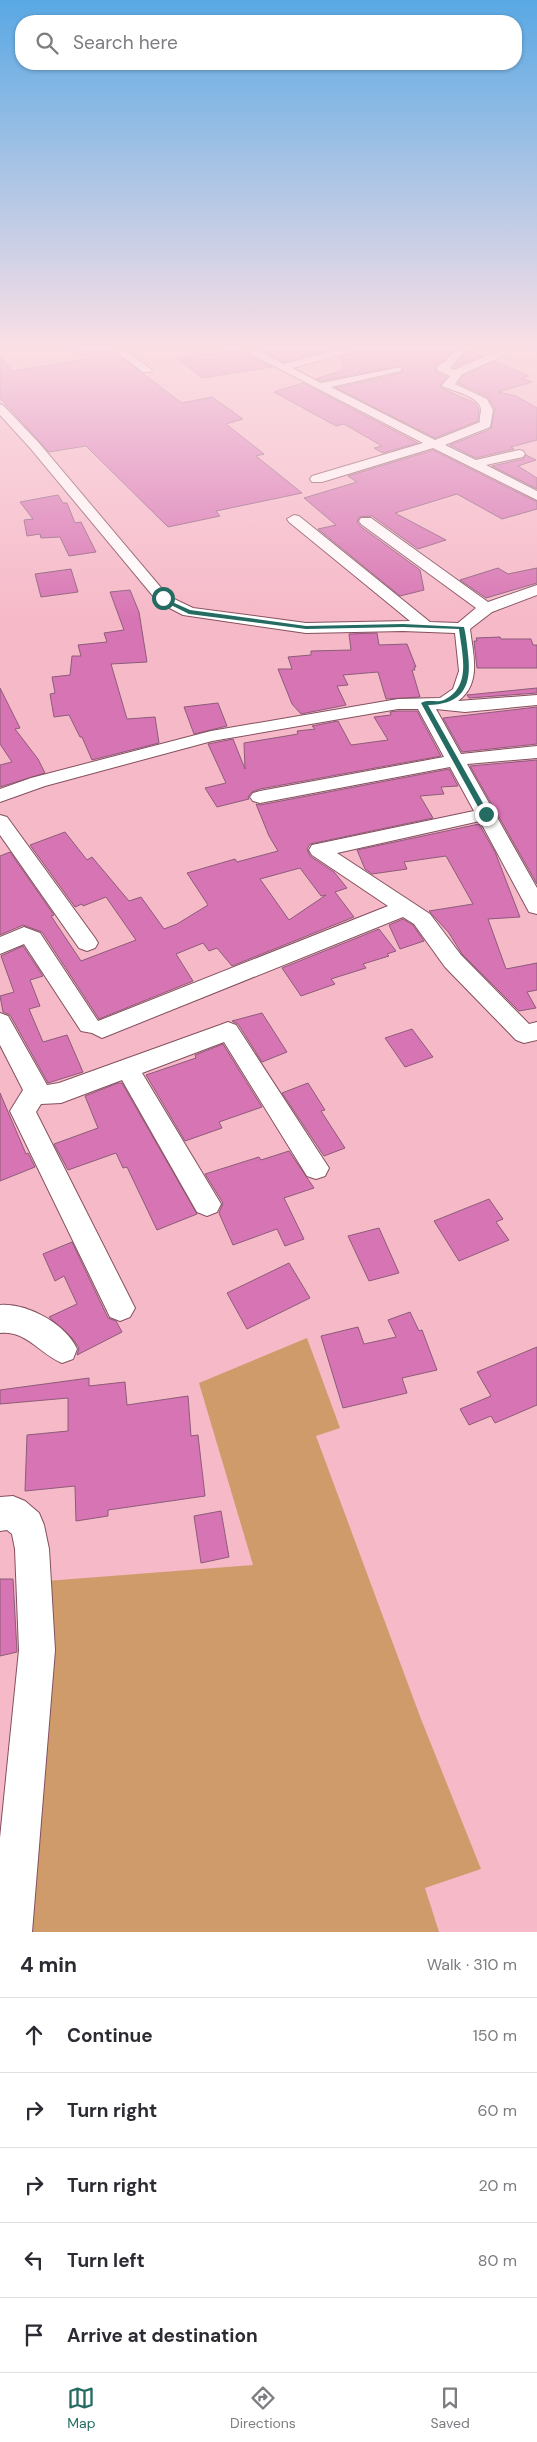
<!DOCTYPE html>
<html lang="en">
<head>
<meta charset="utf-8">
<style>
  :root { --surface:#fff; --page:#f7f7f7; --text:#2b2b33; --muted:#7c7c81; --line:#e1e1e2; --accent:#246c62 }
  body { margin:0; font-family:"DM Sans",sans-serif; background:var(--page); color:var(--text) }
  .stop { position:absolute; width:15px; height:15px; margin:-11px; border:4px solid #246c62; border-radius:50%; background:#fff }
  .stop.end { background:#246c62; border-color:#fff; box-shadow:0 1px 5px #0008 }
  .list { margin:0; padding:0; list-style:none }
  h2 { display:flex; justify-content:space-between; align-items:center; height:65px; margin:0; padding:0 20px; font-size:21px }
  h2 small { font-size:16px; font-weight:400; color:var(--muted) }
  .list li { display:grid; grid-template-columns:32px 1fr auto; gap:15px; align-items:center; box-sizing:border-box; height:75px; padding:0 20px; border-top:1px solid var(--line) }
  .list b { display:block; font-size:19px; white-space:nowrap }
  .list em { font-size:16px; font-style:normal; color:var(--muted) }
  .icon { flex:none; width:28px; height:28px; fill:none; stroke:currentColor; stroke-width:2; stroke-linecap:round; stroke-linejoin:round }
  .map { position:relative; flex:none; width:537px; height:1932px; overflow:hidden }
  .search { position:absolute; background:var(--surface); box-shadow:0 1px 4px #0004; left:15px; right:15px; top:15px; height:55px; display:flex; align-items:center; gap:12px; box-sizing:border-box; padding:0 18px; border-radius:20px; color:var(--muted); font-size:19px }
  .sheet { height:440px; background:var(--surface) }
  nav { display:flex; justify-content:space-around; align-items:center; box-sizing:border-box; height:70px; border-top:1px solid var(--line); background:var(--surface); font-size:14px; color:var(--muted) }
  nav a { display:grid; justify-items:center; gap:2px }
  nav .on { color:var(--accent) }
  .map>svg:first-child { display:block }
</style>
</head>
<body>
<div class="map">
<svg width="537" height="1932" viewBox="0 0 537 1932">
  <rect width="100%" height="100%" fill="#f6b9c8"/>
  <!-- green -->
  <path fill="#d09b6b" d="M 307,1338 L 340,1428 L 316,1436 L 421,1719 L 481,1869 L 425,1888 L 439,1932 L 28,1932 L 46,1581 L 253,1565 L 199,1383 Z"/>
  <!-- building -->
  <path fill="#d774b3" stroke="#8c5c79" fill-rule="evenodd" d="M 75,350 L 111,350 L 182,403 L 212,397 L 243,419 L 226,424 L 264,454 L 256,456 L 302,493 L 216,511 L 220,516 L 168,527 L 86,446 L 49,452 L 0,398 L 0,356 L 12,371 L 86,359 Z
    M 240,350 L 272,367 L 202,378 L 177,358 Z
    M 260,350 L 326,350 L 326,351 L 284,362 Z
    M 350,350 L 453,350 L 445,360 L 435,366 L 436,372 L 447,377 L 440,385 L 443,389 L 475,403 L 479,410 L 478,421 L 435,438 L 336,388 L 401,373 L 402,366 L 321,381 L 316,379 L 343,370 L 340,357 L 349,354 Z
    M 467,350 L 482,356 L 453,367 L 466,351 Z
    M 495,361 L 529,376 L 522,378 L 532,382 L 498,392 L 516,396 L 537,408 L 537,440 L 511,447 L 514,449 L 476,458 L 450,445 L 491,429 L 495,409 L 488,397 L 458,383 L 463,376 Z
    M 303,383 L 418,443 L 383,453 L 374,448 L 382,446 L 344,424 L 336,426 L 274,392 Z
    M 433,450 L 537,502 L 537,509 L 502,519 L 457,494 L 395,513 L 446,540 L 418,549 L 372,516 L 359,517 L 357,522 L 360,526 L 420,570 L 424,590 L 400,596 L 318,529 L 336,525 L 304,498 L 357,482 L 348,476 Z
    M 526,455 L 536,460 L 518,466 L 537,478 L 537,489 L 492,466 L 523,459 Z
    M 58,495 L 63,503 L 67,503 L 75,523 L 81,522 L 96,552 L 69,556 L 60,537 L 41,538 L 40,534 L 27,536 L 24,520 L 33,519 L 20,502 Z
    M 498,568 L 508,574 L 537,568 L 537,583 L 486,598 L 460,580 Z
    M 71,569 L 78,592 L 41,597 L 35,574 Z
    M 130,590 L 139,612 L 147,662 L 111,664 L 127,719 L 155,717 L 159,743 L 92,760 L 82,737 L 80,737 L 69,715 L 54,717 L 50,694 L 55,693 L 52,677 L 70,675 L 72,656 L 81,656 L 78,645 L 107,642 L 104,633 L 124,630 L 110,592 Z
    M 377,633 L 379,645 L 407,644 L 416,667 L 414,667 L 415,670 L 412,670 L 420,697 L 386,699 L 378,672 L 343,675 L 348,685 L 337,686 L 346,705 L 301,714 L 292,704 L 278,669 L 292,669 L 288,657 L 311,655 L 311,651 L 351,650 L 349,634 Z
    M 500,637 L 501,639 L 531,639 L 533,645 L 537,645 L 537,668 L 477,668 L 474,641 L 477,641 L 476,638 Z
    M 0,688 L 20,728 L 15,729 L 38,759 L 45,773 L 0,787 L 0,765 L 12,762 L 0,744 Z
    M 537,688 L 537,693 L 469,698 L 467,695 Z
    M 218,703 L 227,726 L 194,734 L 184,707 Z
    M 537,707 L 537,744 L 462,752 L 443,718 Z
    M 398,711 L 417,711 L 441,756 L 260,789 L 252,792 L 248,797 L 249,799 L 217,807 L 205,788 L 226,783 L 208,744 L 233,739 L 245,769 L 244,743 L 298,734 L 297,731 L 315,729 L 312,726 L 338,721 L 351,745 L 388,740 L 374,717 L 391,715 L 390,712 Z
    M 537,760 L 537,884 L 470,766 Z
    M 449,769 L 458,786 L 441,787 L 444,794 L 420,796 L 433,818 L 310,844 L 307,849 L 310,856 L 334,872 L 347,888 L 335,892 L 354,917 L 232,966 L 217,948 L 209,951 L 203,943 L 176,954 L 193,981 L 99,1019 L 42,932 L 23,925 L 0,935 L 0,856 L 10,852 L 54,915 L 51,916 L 81,961 L 136,940 L 106,897 L 83,906 L 82,904 L 75,907 L 30,845 L 65,832 L 87,860 L 92,857 L 129,901 L 141,897 L 164,929 L 177,924 L 208,905 L 187,873 L 235,859 L 237,862 L 278,851 L 269,836 L 256,804 L 260,805 ZM 300,868 L 321,896 L 326,895 L 289,920 L 260,879 Z
    M 479,824 L 495,852 L 520,917 L 488,919 L 506,969 L 537,963 L 537,990 L 527,992 L 536,1008 L 519,1011 L 462,954 L 449,933 L 429,911 L 473,904 L 446,856 L 404,862 L 407,869 L 372,874 L 365,869 L 357,850 Z
    M 403,919 L 413,925 L 424,941 L 400,949 L 389,925 Z
    M 379,929 L 396,951 L 387,954 L 389,956 L 363,964 L 366,968 L 331,979 L 335,984 L 301,996 L 282,968 Z
    M 23,946 L 43,976 L 30,980 L 40,1006 L 29,1009 L 43,1042 L 67,1035 L 83,1072 L 48,1083 L 10,1015 L 3,1012 L 0,996 L 14,992 L 1,956 Z
    M 262,1013 L 287,1052 L 262,1062 L 238,1024 L 232,1021 Z
    M 412,1029 L 433,1057 L 405,1067 L 385,1038 Z
    M 223,1044 L 262,1107 L 219,1122 L 222,1128 L 185,1141 L 146,1075 L 196,1058 L 195,1055 Z
    M 118,1083 L 122,1083 L 197,1214 L 157,1230 L 127,1167 L 123,1168 L 116,1153 L 68,1170 L 54,1144 L 98,1128 L 85,1096 Z
    M 308,1083 L 325,1110 L 321,1111 L 345,1148 L 324,1156 L 282,1093 Z
    M 0,1093 L 26,1154 L 28,1153 L 35,1167 L 0,1181 Z
    M 289,1151 L 314,1188 L 284,1198 L 304,1239 L 285,1246 L 277,1229 L 233,1245 L 219,1213 L 223,1203 L 205,1174 L 259,1157 L 261,1160 Z
    M 489,1199 L 503,1219 L 496,1222 L 509,1240 L 459,1261 L 434,1221 Z
    M 379,1228 L 399,1273 L 369,1281 L 348,1236 Z
    M 72,1242 L 108,1318 L 116,1321 L 122,1332 L 77,1355 L 79,1348 L 73,1339 L 49,1317 L 77,1304 L 64,1276 L 55,1281 L 43,1254 Z
    M 289,1263 L 310,1298 L 247,1329 L 227,1293 Z
    M 410,1312 L 419,1331 L 422,1330 L 437,1370 L 402,1378 L 407,1393 L 343,1408 L 321,1336 L 358,1327 L 364,1344 L 396,1337 L 388,1320 Z
    M 537,1347 L 537,1405 L 495,1423 L 491,1416 L 469,1425 L 460,1409 L 491,1396 L 477,1372 Z
    M 89,1378 L 89,1386 L 125,1382 L 127,1405 L 188,1396 L 191,1436 L 198,1435 L 205,1496 L 108,1510 L 108,1516 L 76,1521 L 75,1486 L 25,1491 L 27,1435 L 68,1431 L 68,1398 L 0,1404 L 0,1390 Z
    M 221,1511 L 229,1557 L 201,1563 L 194,1516 Z
    M 0,1579 L 13,1579 L 17,1652 L 0,1656 Z"/>
  <g fill="none" stroke-linecap="round" stroke-linejoin="round">
    <!-- minor casing -->
    <g stroke="#85505e" stroke-width="2">
      <path id="minor" d="M 114,350 L 125,350 L 152,370 L 151,372 L 143,372 Z
        M 243,350 L 256,350 L 284,364 L 337,350 L 348,350 L 348,353 L 292,368 L 321,383 L 401,367 L 401,371 L 331,387 L 435,440 L 480,422 C 479,417 481,414 481,410 C 481,397 454,391 444,387 L 442,385 L 450,376 L 437,370 L 437,366 L 446,361 L 455,350 L 465,350 L 450,368 L 454,370 L 500,350 L 510,350 L 510,353 L 462,374 L 455,384 L 487,399 L 493,410 L 490,427 L 445,445 L 476,460 L 519,450 L 523,451 L 525,454 L 523,457 L 486,465 L 537,491 L 537,500 L 433,448 L 322,482 L 312,482 L 310,479 L 312,476 L 423,443 Z
        M 0,404 L 4,406 L 39,443 L 168,596 L 193,608 L 306,623 L 410,621 L 289,522 L 287,519 L 294,515 L 299,516 L 430,622 L 458,623 L 476,608 L 361,524 L 359,521 L 361,518 L 371,518 L 488,602 L 537,585 L 537,595 L 492,612 L 470,629 C 473,654 482,684 458,701 L 537,695 L 537,705 L 465,712 L 436,709 L 461,754 L 537,746 L 537,758 L 467,764 L 537,888 L 537,914 L 529,912 L 480,821 L 337,853 L 430,914 L 461,955 L 529,1024 L 537,1022 L 537,1040 L 524,1043 L 516,1040 L 445,967 L 414,924 L 403,917 L 102,1038 L 92,1033 L 81,1031 L 24,944 L 0,954 L 0,937 L 24,927 L 40,933 L 98,1021 L 388,906 L 312,855 L 309,850 L 312,845 L 474,811 L 450,767 L 260,803 L 253,801 L 250,797 L 253,793 L 260,791 L 444,757 L 418,709 L 398,709 L 212,741 L 45,786 L 0,802 L 0,789 L 31,778 L 211,731 L 398,699 L 440,698 L 453,689 L 459,671 L 455,633 L 403,631 L 306,633 L 183,615 L 158,602 L 31,449 L 0,415 Z
        M 0,815 L 7,817 L 95,938 L 98,943 L 95,948 L 87,951 L 79,948 L 0,835 Z
        M 0,1013 L 8,1016 L 47,1085 L 59,1083 L 220,1025 L 228,1022 L 236,1025 L 329,1168 L 325,1176 L 316,1179 L 307,1176 L 224,1042 L 142,1073 L 221,1204 L 217,1212 L 207,1216 L 197,1212 L 122,1080 L 61,1103 L 41,1104 L 36,1112 L 135,1308 L 130,1317 L 120,1321 L 110,1317 L 10,1111 L 23,1090 L 0,1045 Z
        M 0,1305 C 27,1303 66,1324 77,1349 L 73,1359 L 62,1363 C 40,1354 26,1330 0,1333 Z
        M 13,1496 L 25,1501 L 39,1513 L 44,1525 L 49,1549 L 55,1650 L 32,1932 L 0,1932 L 0,1838 L 19,1650 L 15,1549 L 12,1534 L 7,1530 L 0,1531 L 0,1497 Z"/>
    </g>
    <!-- minor -->
    <use href="#minor" fill="#fff" fill-rule="evenodd"/>
  </g>
  <!-- sky -->
  <linearGradient id="sky" x2="0" y2="1"><stop stop-color="#59a8e4"/><stop offset="0.56" stop-color="#fbe0e6"/><stop offset="1" stop-color="#fbe0e6" stop-opacity="0"/></linearGradient>
  <rect width="537" height="620" fill="url(#sky)"/>
  <!-- route -->
  <path fill="#246c62" d="M 161,597 L 190,610 L 306,626 L 403,624 L 464,627 C 466,635 467,645 468,654 C 472,686 463,704 428,705 L 489,814 L 486,816 L 482,814 L 421,703 C 428,699 437,703 444,700 C 472,687 462,654 459,629 L 403,627 L 306,629 L 189,614 L 161,600 Z"/>
</svg>
<div class="stop" style="left:163px;top:598px"></div>
<div class="stop end" style="left:486px;top:814px"></div>
<div class="search"><svg class="icon" aria-label="search" viewBox="0 0 24 24"><circle cx="10" cy="10" r="6"/><path d="M15 15l6 6"/></svg>Search here</div>
</div>
<section class="sheet">
<h2>4 min<small>Walk · 310 m</small></h2>
<ul class="list">
<li><svg class="icon" aria-label="ahead" viewBox="0 0 24 24"><path d="M12 20V5M6 11l6-6 6 6"/></svg><div><b>Continue</b></div><em>150 m</em></li>
<li><svg class="icon" aria-label="right" viewBox="0 0 24 24"><path d="M7 20v-9h11M14 6l5 5-5 5"/></svg><div><b>Turn right</b></div><em>60 m</em></li>
<li><svg class="icon" aria-label="right" viewBox="0 0 24 24"><path d="M7 20v-9h11M14 6l5 5-5 5"/></svg><div><b>Turn right</b></div><em>20 m</em></li>
<li><svg class="icon" aria-label="left" viewBox="0 0 24 24"><path d="M17 20v-9H6M10 6l-5 5 5 5"/></svg><div><b>Turn left</b></div><em>80 m</em></li>
<li><svg class="icon" aria-label="arrive" viewBox="0 0 24 24"><path d="M6 21V4h12l-3 4 3 4H6"/></svg><div><b>Arrive at destination</b></div></li>
</ul>
</section>
<nav>
<a class="on"><svg class="icon" aria-label="map" viewBox="0 0 24 24"><path d="M3 6l6-2 6 2 6-2v14l-6 2-6-2-6 2zM9 4v14M15 6v14"/></svg>Map</a>
<a><svg class="icon" aria-label="directions" viewBox="0 0 24 24"><path d="M12 3l9 9-9 9-9-9zM9 14v-3h6M13 9l2 2-2 2"/></svg>Directions</a>
<a><svg class="icon" aria-label="saved" viewBox="0 0 24 24"><path d="M7 4h10v16l-5-4-5 4z"/></svg>Saved</a>
</nav>
</body>
</html>
